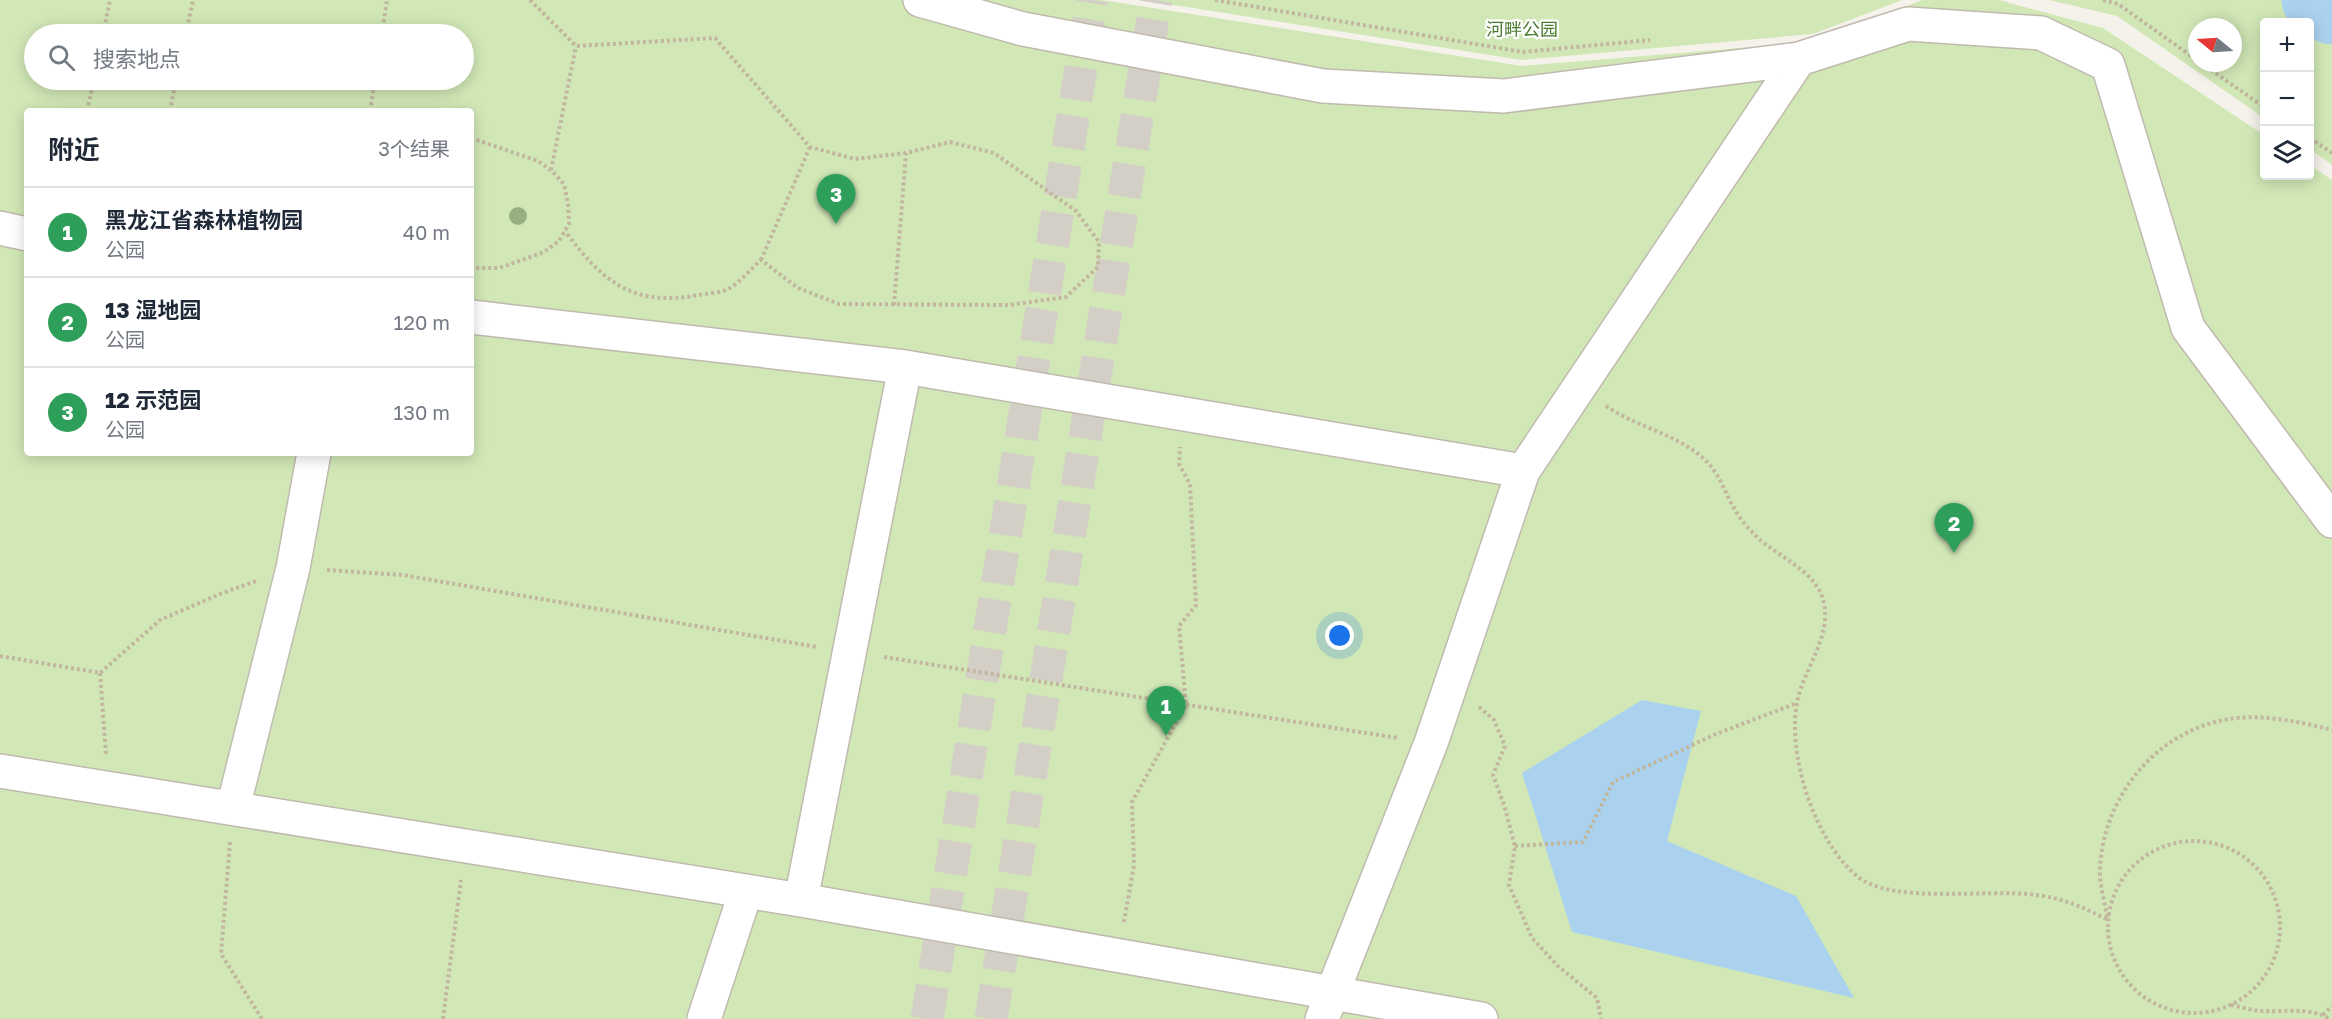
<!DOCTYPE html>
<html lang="zh">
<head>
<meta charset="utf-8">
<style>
  :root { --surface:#fff; --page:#f2f2f3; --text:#1f2937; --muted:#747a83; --line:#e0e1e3; --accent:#db2777 }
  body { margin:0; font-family:"Golos Text","Noto Sans SC",sans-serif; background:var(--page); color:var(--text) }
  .controls { position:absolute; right:18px; top:18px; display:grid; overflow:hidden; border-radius:6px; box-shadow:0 3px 15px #0003 }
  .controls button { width:54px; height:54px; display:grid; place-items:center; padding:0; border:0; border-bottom:2px solid var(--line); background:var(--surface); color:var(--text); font:30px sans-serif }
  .compass { position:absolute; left:2188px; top:18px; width:54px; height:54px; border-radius:50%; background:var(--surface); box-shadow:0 3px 15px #0003; rotate:288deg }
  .you { position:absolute; left:1340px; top:636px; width:21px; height:21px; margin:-15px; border:4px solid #fff; border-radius:50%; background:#1a73e8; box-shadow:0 0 0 9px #1a73e833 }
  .badge { display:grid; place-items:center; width:39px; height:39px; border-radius:50%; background:var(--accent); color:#fff; font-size:20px; font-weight:700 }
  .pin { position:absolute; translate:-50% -50px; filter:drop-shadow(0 2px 3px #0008) }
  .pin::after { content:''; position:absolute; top:32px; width:21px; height:18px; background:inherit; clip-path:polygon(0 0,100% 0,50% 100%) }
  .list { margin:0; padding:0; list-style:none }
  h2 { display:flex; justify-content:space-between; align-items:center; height:78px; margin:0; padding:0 24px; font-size:26px }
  h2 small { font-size:20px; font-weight:400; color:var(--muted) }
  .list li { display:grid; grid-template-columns:39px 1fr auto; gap:18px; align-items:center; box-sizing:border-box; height:90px; padding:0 24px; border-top:2px solid var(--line) }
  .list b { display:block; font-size:22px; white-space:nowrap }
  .list p { margin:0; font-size:20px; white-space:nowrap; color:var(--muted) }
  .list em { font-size:20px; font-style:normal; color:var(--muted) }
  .icon { flex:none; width:33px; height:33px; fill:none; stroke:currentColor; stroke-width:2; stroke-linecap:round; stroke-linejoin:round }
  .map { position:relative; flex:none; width:2332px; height:1019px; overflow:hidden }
  .search { position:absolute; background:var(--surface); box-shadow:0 3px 15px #0003; left:24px; top:24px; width:450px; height:66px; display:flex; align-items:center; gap:15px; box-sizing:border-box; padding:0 21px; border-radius:33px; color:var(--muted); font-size:22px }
  .panel { position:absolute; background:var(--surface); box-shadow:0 3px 15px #0003; left:24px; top:108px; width:450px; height:348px; border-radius:6px }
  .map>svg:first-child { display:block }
</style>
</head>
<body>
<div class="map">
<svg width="2332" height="1019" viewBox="0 0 2332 1019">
  <rect width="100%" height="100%" fill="#f5f2eb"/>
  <!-- green -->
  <path fill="#d1e8b6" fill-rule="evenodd" d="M 0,0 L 1102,0 L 1522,66 L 1813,42 L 1922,0 L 1999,0 L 2103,28 L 2264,135 L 2264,176 L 2310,176 L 2310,165 L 2332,180 L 2332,1019 L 0,1019 ZM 34,34 L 464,34 L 464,80 L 34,80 ZM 27,111 L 471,111 L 471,453 L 27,453 Z
    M 1142,0 L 1902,0 L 1813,34 L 1521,60 Z
    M 2049,0 L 2332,0 L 2332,165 L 2310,149 L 2310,22 L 2264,22 L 2264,118 L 2117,16 ZM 2197,27 L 2233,27 L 2233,63 L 2197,63 Z"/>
  <!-- water -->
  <path fill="#aad2ef" d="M 1642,700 L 1701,711 L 1667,841 L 1796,896 L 1854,998 L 1572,932 L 1522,773 Z"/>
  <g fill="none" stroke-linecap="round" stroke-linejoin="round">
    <!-- river -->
    <path stroke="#aad2ef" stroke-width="63" d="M 2313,0 L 2327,11 L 2332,13"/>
    <!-- primary-tunnel -->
    <path stroke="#d3cfc7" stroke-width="33" stroke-dasharray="33 16" stroke-linecap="butt" d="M 927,1019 L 1092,0
      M 991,1019 L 1156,0"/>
    <!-- street casing -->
    <g stroke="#c0baae" stroke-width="36">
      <path id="street" d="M 920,0 L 1023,29 L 1323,86 L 1504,96 L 1799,59 L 1908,24 L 2041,33 L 2108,65 L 2188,328 L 2332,521
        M 0,228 L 27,234
        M 471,317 L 905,367 L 1523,471
        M 0,771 L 801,900 L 1481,1019
        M 233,808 L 293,568 L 314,453
        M 801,900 L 905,367
        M 704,1019 L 746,891
        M 1322,1019 L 1431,743 L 1523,471 L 1799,59"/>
    </g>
    <!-- path -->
    <path stroke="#c2b69f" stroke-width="4" stroke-dasharray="3 3" stroke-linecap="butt" d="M 530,0 L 576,46 L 715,38 L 810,147 L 855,159 L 906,153 L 950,142 L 994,153 L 1076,211 L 1099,242 L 1098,267 L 1066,297 L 1009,305 L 839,304 L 798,288 L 761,260 C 751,269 741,281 730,288 C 723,293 708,293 699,295 C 632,307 603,282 565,231
      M 1215,0 L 1523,52 L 1650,40
      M 2103,0 L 2118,4 L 2197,60
      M 103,34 L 110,0
      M 186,34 L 193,0
      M 382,34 L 387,0
      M 2201,63 L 2264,107
      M 87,111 L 94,80
      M 170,111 L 176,80
      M 370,111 L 375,80
      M 471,138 L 538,161 L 551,170 L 564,184 L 568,204 L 569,224 L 559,241 L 544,252 L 499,268 L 471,268
      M 2310,138 L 2332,153
      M 551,170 L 576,46
      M 761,260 L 810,147
      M 894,305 L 906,153
      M 1606,406 C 1636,427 1678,434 1705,460 C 1720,474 1725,493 1735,510 C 1740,519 1748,528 1755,535 C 1776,557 1818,570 1824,604 C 1831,638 1803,670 1797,703 C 1787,756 1815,842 1858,877 C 1894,905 1989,888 2036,895 C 2063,898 2085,908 2108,920
      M 327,570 L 403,575 L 817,647
      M 0,656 L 100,673 L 160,620 L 220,594 L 256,581
      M 884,657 L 1398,738
      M 100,673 L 106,755
      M 1479,707 L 1494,720 L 1505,746 L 1493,775 L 1504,805 L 1515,846 L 1509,885 L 1532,938 L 1559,967 L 1597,998 L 1601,1019
      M2108 927a86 86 0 1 1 172 0a86 86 0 1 1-172 0Z
      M 230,842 L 221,954 L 262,1019
      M 1515,846 L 1583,842 L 1613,782 L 1716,734 L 1797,703
      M 2107,917 C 2105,904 2101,889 2100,876 C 2099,806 2149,737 2219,721 C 2255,712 2297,721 2332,730
      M 1124,922 L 1134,865 L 1132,802 L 1186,705 L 1179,626 L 1196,605 L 1190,484 L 1179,464 L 1180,447
      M 2231,1005 C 2242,1007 2253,1011 2264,1011 C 2284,1012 2312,1007 2329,1019
      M 2323,1015 L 2332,1006
      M 443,1019 L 461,880"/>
    <!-- street -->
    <use href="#street" stroke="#fff" stroke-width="33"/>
  </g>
  <!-- trees -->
  <circle fill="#96b082" cx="518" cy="216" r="9"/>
  <g text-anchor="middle" stroke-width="4.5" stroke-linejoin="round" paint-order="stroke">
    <!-- park labels -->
    <g font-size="18" fill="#497a2d" stroke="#fff">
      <text x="1522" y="36">河畔公园</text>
    </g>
  </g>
</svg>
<div class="controls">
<button>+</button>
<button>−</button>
<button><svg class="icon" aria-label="layers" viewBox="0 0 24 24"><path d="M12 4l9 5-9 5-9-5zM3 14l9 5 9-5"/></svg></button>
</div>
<svg class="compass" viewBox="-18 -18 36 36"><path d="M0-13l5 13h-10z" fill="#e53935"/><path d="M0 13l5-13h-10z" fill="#747a83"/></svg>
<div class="you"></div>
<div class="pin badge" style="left:1166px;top:736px;background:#2e9e5b">1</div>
<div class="pin badge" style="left:1954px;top:553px;background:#2e9e5b">2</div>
<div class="pin badge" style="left:836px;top:224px;background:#2e9e5b">3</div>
<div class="search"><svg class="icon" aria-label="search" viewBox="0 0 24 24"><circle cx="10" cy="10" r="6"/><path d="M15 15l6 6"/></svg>搜索地点</div>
<section class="panel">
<h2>附近<small>3个结果</small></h2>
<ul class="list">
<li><span class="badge" style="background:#2e9e5b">1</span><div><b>黑龙江省森林植物园</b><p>公园</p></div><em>40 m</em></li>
<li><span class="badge" style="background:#2e9e5b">2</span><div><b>13 湿地园</b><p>公园</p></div><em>120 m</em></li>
<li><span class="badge" style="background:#2e9e5b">3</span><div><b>12 示范园</b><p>公园</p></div><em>130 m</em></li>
</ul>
</section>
</div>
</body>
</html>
